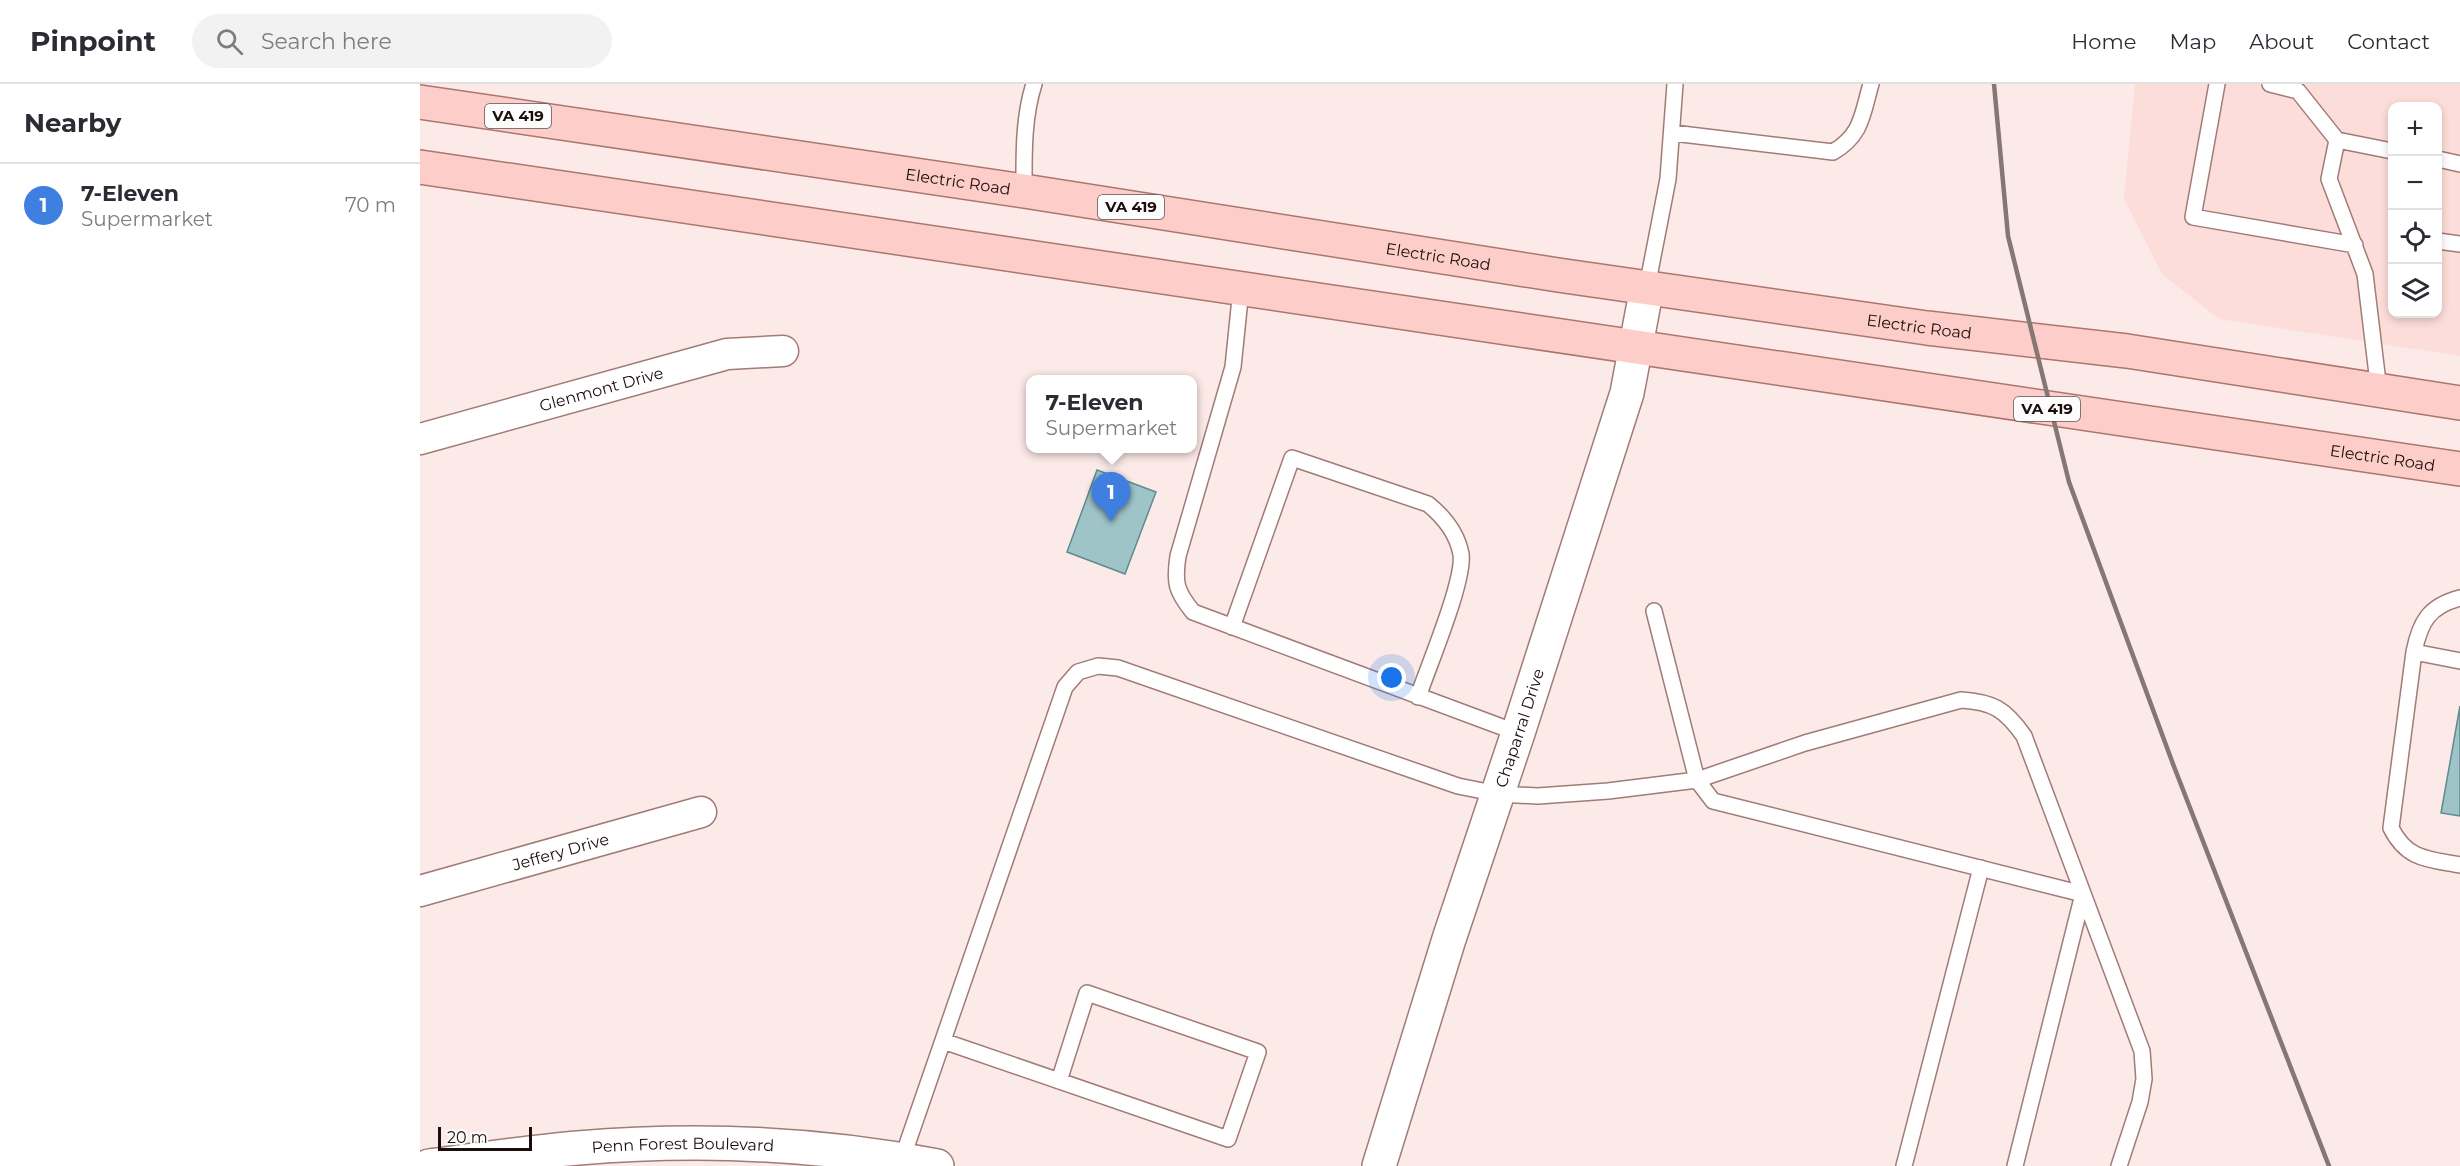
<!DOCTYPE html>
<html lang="en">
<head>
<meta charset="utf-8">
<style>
  :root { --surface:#fff; --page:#f2f2f3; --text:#2b2b33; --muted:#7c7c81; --line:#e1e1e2; --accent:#d93025 }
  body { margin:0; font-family:Montserrat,sans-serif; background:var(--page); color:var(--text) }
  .controls { position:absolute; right:18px; top:18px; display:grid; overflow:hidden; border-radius:12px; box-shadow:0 3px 9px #0003 }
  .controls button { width:54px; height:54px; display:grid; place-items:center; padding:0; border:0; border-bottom:2px solid var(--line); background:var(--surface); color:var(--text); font:30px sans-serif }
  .scale { position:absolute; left:18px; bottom:15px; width:94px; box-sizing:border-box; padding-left:6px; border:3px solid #1b0d0c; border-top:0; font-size:16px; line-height:21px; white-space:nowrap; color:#1b0d0c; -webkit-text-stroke:4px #fcfcfc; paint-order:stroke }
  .you { position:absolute; left:972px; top:594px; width:21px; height:21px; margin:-15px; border:4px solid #fff; border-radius:50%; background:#1a73e8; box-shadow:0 0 0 9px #1a73e833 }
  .badge { display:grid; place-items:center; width:39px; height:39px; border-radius:50%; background:var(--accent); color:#fff; font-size:20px; font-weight:700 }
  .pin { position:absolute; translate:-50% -50px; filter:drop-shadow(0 2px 3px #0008) }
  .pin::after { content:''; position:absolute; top:32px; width:21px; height:18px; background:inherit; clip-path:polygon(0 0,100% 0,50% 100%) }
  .popup { position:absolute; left:606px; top:291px; width:171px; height:78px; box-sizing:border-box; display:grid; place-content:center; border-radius:12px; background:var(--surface); filter:drop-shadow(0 2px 4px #0005); font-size:20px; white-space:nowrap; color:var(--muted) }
  .popup b { font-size:22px; color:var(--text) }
  .popup::after { content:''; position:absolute; left:50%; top:100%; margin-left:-12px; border:12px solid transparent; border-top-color:var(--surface) }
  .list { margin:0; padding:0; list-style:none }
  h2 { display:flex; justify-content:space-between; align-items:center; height:78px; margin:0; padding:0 24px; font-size:26px }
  h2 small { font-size:20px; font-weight:400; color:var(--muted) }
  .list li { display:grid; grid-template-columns:39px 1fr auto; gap:18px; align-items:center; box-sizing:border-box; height:84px; padding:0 24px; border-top:2px solid var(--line) }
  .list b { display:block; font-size:22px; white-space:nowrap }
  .list p { margin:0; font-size:20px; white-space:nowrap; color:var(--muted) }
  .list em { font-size:20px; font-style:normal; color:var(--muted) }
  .icon { flex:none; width:33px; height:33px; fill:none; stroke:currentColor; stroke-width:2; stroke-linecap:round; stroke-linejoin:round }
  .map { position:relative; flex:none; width:2040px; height:1082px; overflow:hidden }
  header { display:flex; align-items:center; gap:36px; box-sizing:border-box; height:84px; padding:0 30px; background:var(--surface); border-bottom:2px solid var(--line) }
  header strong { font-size:28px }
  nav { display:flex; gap:33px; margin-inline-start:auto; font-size:21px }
  .search { width:420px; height:54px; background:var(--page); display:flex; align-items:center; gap:15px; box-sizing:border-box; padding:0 21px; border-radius:33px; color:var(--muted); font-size:22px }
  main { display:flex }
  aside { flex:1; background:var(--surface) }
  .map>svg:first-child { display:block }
</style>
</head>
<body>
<header>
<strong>Pinpoint</strong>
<div class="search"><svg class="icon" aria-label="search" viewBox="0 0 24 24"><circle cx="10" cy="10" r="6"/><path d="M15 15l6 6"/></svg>Search here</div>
<nav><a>Home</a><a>Map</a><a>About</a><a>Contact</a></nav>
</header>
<main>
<aside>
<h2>Nearby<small></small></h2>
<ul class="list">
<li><span class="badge" style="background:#3f7fe0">1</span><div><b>7-Eleven</b><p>Supermarket</p></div><em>70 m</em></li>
</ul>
</aside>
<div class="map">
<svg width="2040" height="1082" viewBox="0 0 2040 1082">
  <rect width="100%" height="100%" fill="#fceae8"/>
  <!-- built -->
  <path fill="#fdddd9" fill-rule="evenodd" d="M 1715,0 L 2040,0 L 2040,272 L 1799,235 L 1742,190 L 1704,115 ZM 1972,22 L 2018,22 L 2018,230 L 1972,230 Z"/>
  <!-- building -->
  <path fill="#9fc4c8" stroke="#5e8b90" stroke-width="1.5" d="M 677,386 L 736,408 L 705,490 L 647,468 Z
    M 2040,622 L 2040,732 L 2021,729 Z"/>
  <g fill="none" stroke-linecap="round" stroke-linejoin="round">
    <!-- service casing -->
    <g stroke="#a17b76" stroke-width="18">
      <path id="service" d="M 1797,0 L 1773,133 L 1935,161
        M 1850,0 L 1878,7 L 1917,56
        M 1253,49 L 1413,68 C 1442,51 1442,31 1451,0
        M 2018,75 L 2040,80
        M 604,107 C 604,72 603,34 614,0
        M 2018,157 L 2040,160
        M 1227,203 L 1248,95 L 1255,0
        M 821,205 L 813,283 L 758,472 C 754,499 756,507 773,528 L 1098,649
        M 1959,307 L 1945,190 L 1909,95 L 1917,56 L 1972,67
        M 1234,527 L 1277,696 L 1293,717 L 1663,810 L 1595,1082
        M 812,543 L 872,374 L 1008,420 C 1024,433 1037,449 1041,470 C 1045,496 1008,583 998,613
        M 1994,568 C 2000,538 2009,522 2040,514
        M 2040,577 L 1994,568 L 1971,744 C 1987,776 2008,775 2040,781
        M 523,957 L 808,1055 L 838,968 L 667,909 L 639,997
        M 482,1075 L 645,603 L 658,588 L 678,582 L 698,584 L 1038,702 L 1078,710 L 1118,712 L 1188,707 L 1277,696 L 1385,659 L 1541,616 C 1573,618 1585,625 1604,652 L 1722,967 L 1724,995 L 1720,1018 L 1699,1082
        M 1484,1082 L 1561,784"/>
    </g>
    <!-- minor casing -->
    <g stroke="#a17b76" stroke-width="33">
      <g id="minor">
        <path id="s1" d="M 0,355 L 307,270 L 363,267"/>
        <path id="s2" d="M 0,807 L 281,728"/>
      </g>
    </g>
    <!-- tertiary casing -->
    <g stroke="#a17b76" stroke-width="36">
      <g id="tertiary">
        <path id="s3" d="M 9,1082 C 59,1076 108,1068 158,1064 C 278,1054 399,1059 517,1082"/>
        <path id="s4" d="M 959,1082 L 1029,855 L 1098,649 L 1207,309 L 1227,203"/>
      </g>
    </g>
    <!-- primary casing -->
    <g stroke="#ad756f" stroke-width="36">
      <g id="primary">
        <path id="s5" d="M 0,18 L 604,107 L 1138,191 L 1507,244 L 1707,267 L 2040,319"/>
        <path id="s6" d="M 0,83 L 2040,385"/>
      </g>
    </g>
    <!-- service -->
    <use href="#service" stroke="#fff" stroke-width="15"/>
    <!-- minor -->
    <use href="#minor" stroke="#fff" stroke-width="30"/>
    <!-- tertiary -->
    <use href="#tertiary" stroke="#fff" stroke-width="33"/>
    <!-- primary -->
    <use href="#primary" stroke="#fdcec9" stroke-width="33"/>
    <!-- rail -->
    <path stroke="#867674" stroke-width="4.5" d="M 1574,0 L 1588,152 L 1649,398 L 1753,680 L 1909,1082"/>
  </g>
  <g text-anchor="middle" stroke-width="5" stroke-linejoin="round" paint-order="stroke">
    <!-- shield labels -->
    <g fill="#fcfcfc" stroke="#5e5554" stroke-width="1.5">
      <rect x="65" y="20" width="66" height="24" rx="4.5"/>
      <rect x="678" y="111" width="66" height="24" rx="4.5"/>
      <rect x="1594" y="313" width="66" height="24" rx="4.5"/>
    </g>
    <g font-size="15" font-weight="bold" fill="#1b0d0c">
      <text x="98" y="37">VA 419</text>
      <text x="711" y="128">VA 419</text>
      <text x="1627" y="330">VA 419</text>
    </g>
    <!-- street labels -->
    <g font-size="16" fill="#1b0d0c" stroke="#fcfcfc">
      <text dy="6" stroke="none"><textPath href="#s5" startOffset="544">Electric Road</textPath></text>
      <text dy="6" stroke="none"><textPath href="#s5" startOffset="1030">Electric Road</textPath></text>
      <text dy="6" stroke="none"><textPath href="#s5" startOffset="1516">Electric Road</textPath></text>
      <text dy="6" stroke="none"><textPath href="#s1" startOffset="188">Glenmont Drive</textPath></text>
      <text dy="6" stroke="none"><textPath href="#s6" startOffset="1984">Electric Road</textPath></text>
      <text dy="6" stroke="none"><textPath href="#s4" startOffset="460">Chaparral Drive</textPath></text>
      <text dy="6" stroke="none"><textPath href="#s2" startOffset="146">Jeffery Drive</textPath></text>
      <text dy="6" stroke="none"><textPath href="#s3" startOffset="255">Penn Forest Boulevard</textPath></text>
    </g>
  </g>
</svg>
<div class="controls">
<button>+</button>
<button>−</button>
<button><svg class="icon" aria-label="locate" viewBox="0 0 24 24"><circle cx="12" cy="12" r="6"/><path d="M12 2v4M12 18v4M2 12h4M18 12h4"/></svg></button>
<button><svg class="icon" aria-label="layers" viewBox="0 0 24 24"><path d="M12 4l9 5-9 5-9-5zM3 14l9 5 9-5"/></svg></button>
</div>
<div class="scale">20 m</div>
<div class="you"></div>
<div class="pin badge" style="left:691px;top:438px;background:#3f7fe0">1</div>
<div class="popup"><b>7-Eleven</b>Supermarket</div>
</div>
</main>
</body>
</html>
